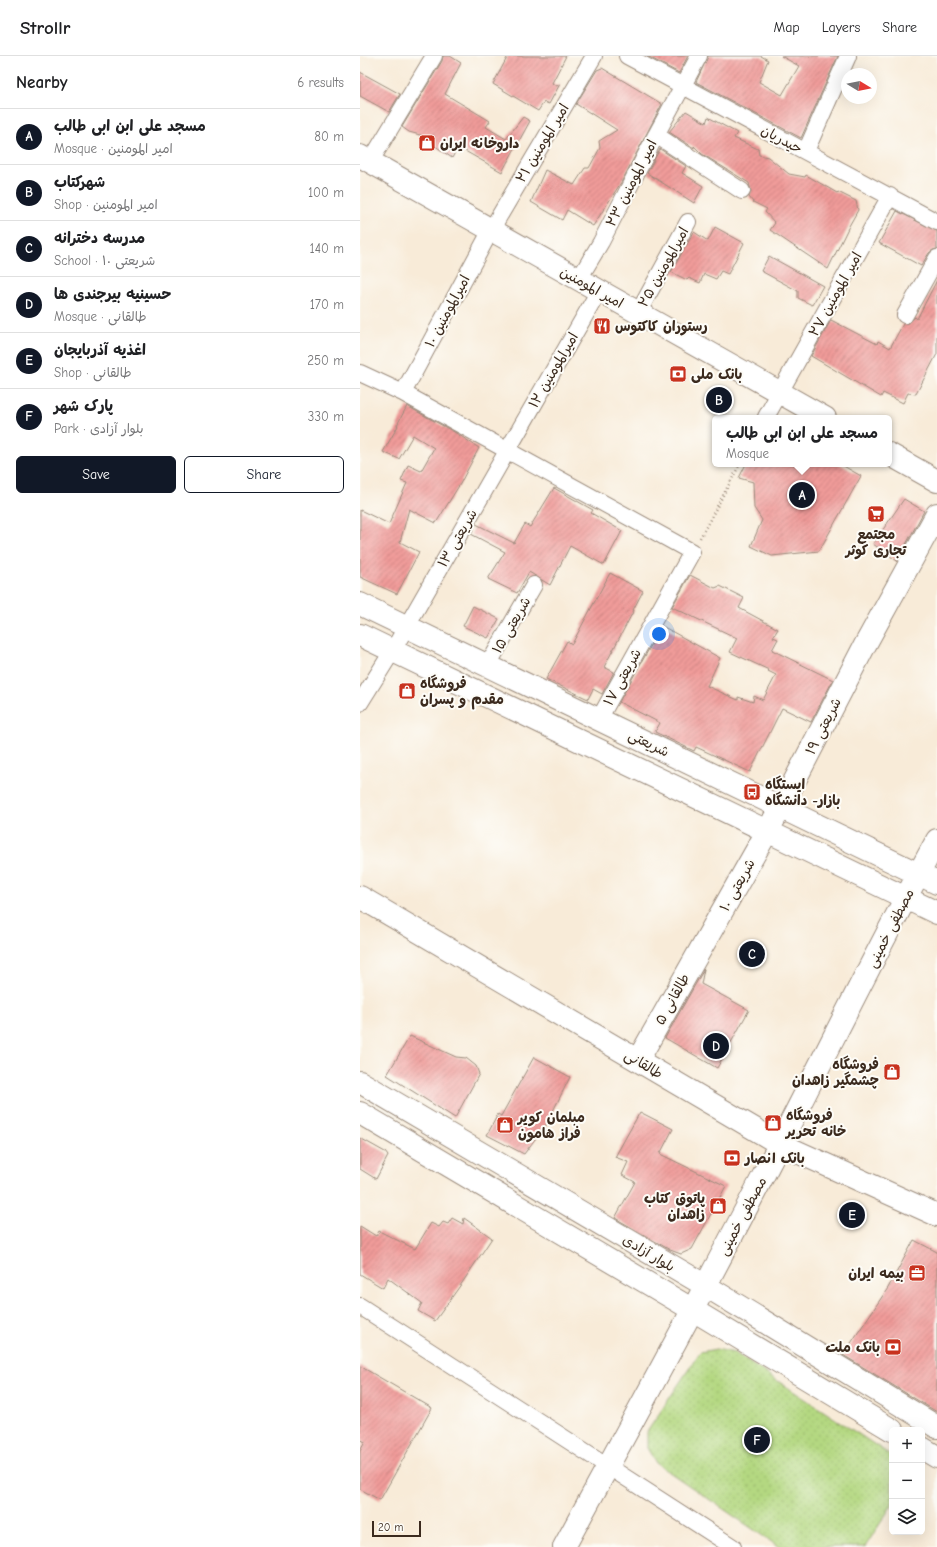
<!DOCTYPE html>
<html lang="en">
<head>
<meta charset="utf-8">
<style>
  :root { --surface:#fff; --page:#f2f2f2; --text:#202124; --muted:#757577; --line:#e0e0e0; --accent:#111827 }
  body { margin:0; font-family:"Comic Neue","Playpen Sans Arabic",sans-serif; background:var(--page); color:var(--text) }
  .controls { position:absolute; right:12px; bottom:12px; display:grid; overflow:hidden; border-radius:6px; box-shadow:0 4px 16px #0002 }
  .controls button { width:36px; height:36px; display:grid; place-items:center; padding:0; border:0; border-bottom:1px solid var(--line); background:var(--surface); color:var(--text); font:20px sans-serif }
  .compass { position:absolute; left:481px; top:12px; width:36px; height:36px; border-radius:50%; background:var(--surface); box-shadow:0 4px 16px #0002; rotate:100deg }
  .scale { position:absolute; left:12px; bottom:10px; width:49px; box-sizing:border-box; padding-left:4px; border:2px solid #3b2a1e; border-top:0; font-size:11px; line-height:14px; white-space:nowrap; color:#3b2a1e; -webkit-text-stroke:3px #fdfcf7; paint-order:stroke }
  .you { position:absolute; left:299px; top:578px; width:14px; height:14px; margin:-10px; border:3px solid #fff; border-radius:50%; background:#1a73e8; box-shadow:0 0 0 6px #1a73e833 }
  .badge { display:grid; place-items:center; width:26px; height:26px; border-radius:50%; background:var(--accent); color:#fff; font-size:13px; font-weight:700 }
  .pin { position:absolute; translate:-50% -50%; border:2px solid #fff; box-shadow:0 1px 4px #0006 }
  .popup { position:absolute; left:352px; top:359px; width:180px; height:52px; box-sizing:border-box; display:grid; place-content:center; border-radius:6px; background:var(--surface); filter:drop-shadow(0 1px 3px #0005); font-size:13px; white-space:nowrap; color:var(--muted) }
  .popup b { font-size:15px; color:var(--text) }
  .popup::after { content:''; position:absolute; left:50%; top:100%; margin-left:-8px; border:8px solid transparent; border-top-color:var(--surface) }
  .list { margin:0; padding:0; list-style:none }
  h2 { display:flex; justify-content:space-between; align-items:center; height:52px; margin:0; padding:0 16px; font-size:17px }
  h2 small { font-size:13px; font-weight:400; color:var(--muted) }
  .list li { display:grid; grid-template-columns:26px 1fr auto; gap:12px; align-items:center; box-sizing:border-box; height:56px; padding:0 16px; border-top:1px solid var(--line) }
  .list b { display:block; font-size:15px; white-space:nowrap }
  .list p { margin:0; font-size:13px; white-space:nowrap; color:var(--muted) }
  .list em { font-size:13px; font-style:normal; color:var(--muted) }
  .actions { display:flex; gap:8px; padding:12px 16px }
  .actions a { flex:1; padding:9px 0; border:1px solid var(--accent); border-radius:6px; text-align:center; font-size:14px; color:var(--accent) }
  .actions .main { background:var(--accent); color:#fff }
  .icon { flex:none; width:22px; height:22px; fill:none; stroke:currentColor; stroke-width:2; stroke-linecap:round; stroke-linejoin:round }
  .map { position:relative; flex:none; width:577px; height:1491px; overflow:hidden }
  header { display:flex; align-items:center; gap:24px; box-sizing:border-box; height:56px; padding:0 20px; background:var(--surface); border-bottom:1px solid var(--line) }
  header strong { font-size:19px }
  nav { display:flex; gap:22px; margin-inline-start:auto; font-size:14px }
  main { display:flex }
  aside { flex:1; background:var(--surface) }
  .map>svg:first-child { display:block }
</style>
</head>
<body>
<header>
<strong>Strollr</strong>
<nav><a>Map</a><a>Layers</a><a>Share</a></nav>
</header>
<main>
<aside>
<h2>Nearby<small>6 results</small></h2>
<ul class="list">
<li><span class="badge">A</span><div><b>مسجد علی ابن ابی طالب</b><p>Mosque · امیر المومنین</p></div><em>80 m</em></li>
<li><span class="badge">B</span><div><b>شهرکتاب</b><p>Shop · امیر المومنین</p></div><em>100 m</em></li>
<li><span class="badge">C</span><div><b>مدرسه دخترانه</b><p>School · شریعتی ۱۰</p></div><em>140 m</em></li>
<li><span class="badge">D</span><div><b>حسینیه بیرجندی ها</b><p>Mosque · طالقانی</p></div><em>170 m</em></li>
<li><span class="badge">E</span><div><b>اغذیه آذربایجان</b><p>Shop · طالقانی</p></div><em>250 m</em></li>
<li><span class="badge">F</span><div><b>پارک شهر</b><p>Park · بلوار آزادی</p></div><em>330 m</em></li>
</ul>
<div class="actions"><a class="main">Save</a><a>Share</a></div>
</aside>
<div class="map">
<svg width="577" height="1491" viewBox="0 0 577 1491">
  <defs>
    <pattern id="park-dots" width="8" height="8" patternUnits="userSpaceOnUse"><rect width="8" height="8" fill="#b4d881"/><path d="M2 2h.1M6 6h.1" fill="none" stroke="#9cba6f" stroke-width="1.8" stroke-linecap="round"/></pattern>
    <pattern id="building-hatch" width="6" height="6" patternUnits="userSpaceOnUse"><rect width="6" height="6" fill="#f09b9a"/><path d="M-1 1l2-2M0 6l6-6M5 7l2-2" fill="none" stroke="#c47f7d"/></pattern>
  </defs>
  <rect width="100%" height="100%" fill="#fdfcf7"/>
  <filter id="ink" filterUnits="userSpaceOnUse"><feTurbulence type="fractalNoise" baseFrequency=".025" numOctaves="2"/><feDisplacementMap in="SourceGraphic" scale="8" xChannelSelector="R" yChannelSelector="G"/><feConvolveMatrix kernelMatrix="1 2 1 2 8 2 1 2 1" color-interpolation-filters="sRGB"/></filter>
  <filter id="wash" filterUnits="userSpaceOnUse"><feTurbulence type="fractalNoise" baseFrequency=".012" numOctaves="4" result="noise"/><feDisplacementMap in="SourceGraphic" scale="16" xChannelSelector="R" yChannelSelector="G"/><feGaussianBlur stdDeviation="0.9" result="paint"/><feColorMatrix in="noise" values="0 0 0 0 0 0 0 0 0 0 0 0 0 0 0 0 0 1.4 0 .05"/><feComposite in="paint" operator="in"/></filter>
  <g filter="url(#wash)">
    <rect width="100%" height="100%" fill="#f8ebd8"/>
    <!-- park -->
    <path fill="url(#park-dots)" stroke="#788150" d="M 356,1293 L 375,1297 L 532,1400 L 532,1449 L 505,1491 L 419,1491 L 296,1407 L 287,1392 L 287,1376 L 340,1296 Z"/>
    <g id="blocks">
      <!-- building -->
      <path fill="url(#building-hatch)" d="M 83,0 L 90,0 L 101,7 L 85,38 L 130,65 L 126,71 L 146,83 L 163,61 L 170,65 L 142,116 L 98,91 L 92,102 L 60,79 L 49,76 L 42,71 L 82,5 Z
        M 148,0 L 206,0 L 192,27 L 196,30 L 200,28 L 189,48 L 184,46 L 178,55 L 133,28 Z
        M 287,0 L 328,0 L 319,17 Z
        M 348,0 L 401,0 L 408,4 L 399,26 L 422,39 L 439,10 L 421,0 L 478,0 L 441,82 L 336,26 Z
        M 242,12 L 302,48 L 262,125 L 233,170 L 207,154 L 202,164 L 171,146 L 185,114 L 214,129 L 225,112 L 229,112 L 240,92 L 239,85 L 257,74 L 216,48 L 237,14 Z
        M 0,16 L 40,38 L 29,56 L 0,40 Z
        M 326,55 L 346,67 L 348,61 L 377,77 L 374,82 L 398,93 L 399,99 L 408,101 L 429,118 L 445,121 L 446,119 L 477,137 L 478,136 L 496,145 L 498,154 L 489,170 L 468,213 L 410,174 L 415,167 L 405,156 L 407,153 L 393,146 L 389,141 L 391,135 L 389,127 L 342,98 L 334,90 L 334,92 L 309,76 Z
        M 300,93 L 326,110 L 322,117 L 343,130 L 334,147 L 287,117 Z
        M 537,155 L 577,175 L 577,193 L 573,194 L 569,197 L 561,210 L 519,187 Z
        M 355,171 L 384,187 L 368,218 L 361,215 L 356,223 L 344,218 L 340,227 L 329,222 L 327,224 L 311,216 L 334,176 L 348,185 Z
        M 409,200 L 463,230 L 452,249 L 438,242 L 438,235 L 401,215 Z
        M 577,224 L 577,298 L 556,338 L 548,337 L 543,347 L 523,337 L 521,341 L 451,300 L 471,264 L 517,288 L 518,285 L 530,292 L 543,268 L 549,267 L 555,261 L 557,263 Z
        M 47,350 L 96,377 L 119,392 L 100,428 L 76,467 L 49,453 L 40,486 L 59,496 L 37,538 L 0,521 L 0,454 L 29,468 L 47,427 L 41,425 L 48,409 L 61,415 L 74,392 L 53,379 L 39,403 L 23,396 L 38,370 L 37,369 Z
        M 386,408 L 480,408 L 501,420 L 459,495 L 412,500 L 391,490 L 402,464 L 394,452 L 393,426 L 379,422 Z
        M 194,432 L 233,454 L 231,457 L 262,475 L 244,509 L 210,490 L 190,529 L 169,516 L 157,537 L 128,523 L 145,496 L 111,478 L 116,468 L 154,487 L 165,468 L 170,471 Z
        M 544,443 L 564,455 L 537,505 L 513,488 Z
        M 250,517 L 283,535 L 273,554 L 274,554 L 244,611 L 254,616 L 242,638 L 233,633 L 228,643 L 186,623 L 207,585 L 212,588 Z
        M 330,519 L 355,532 L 360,530 L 384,542 L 379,552 L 418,573 L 413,581 L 418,583 L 412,594 L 473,624 L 451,666 L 422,652 L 390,716 L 336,691 L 334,695 L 295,676 L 300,667 L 259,646 L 302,570 L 360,602 L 347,630 L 378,644 L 378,641 L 393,646 L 394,640 L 403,644 L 416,619 L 408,615 L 409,614 L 370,596 L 377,582 L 312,551 Z
        M 113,550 L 139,563 L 128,582 L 103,570 Z
        M 344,913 L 341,928 L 389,954 L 357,1012 L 305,982 Z
        M 50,980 L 96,1001 L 106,1002 L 116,1010 L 119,1018 L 95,1062 L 27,1019 Z
        M 174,1001 L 210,1021 L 181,1079 L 179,1078 L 164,1098 L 127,1079 L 138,1058 L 141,1060 Z
        M 280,1056 L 313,1073 L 300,1098 L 366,1130 L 332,1193 L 321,1198 L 310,1194 L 255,1162 L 275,1126 L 262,1119 L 268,1106 L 255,1101 Z
        M 0,1082 L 25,1096 L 28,1100 L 16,1123 L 0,1113 Z
        M 92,1162 L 103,1168 L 104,1162 L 132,1182 L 102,1227 L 75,1265 L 58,1255 L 62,1247 L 28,1222 L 23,1232 L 0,1218 L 0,1170 L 16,1180 L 19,1175 L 55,1193 L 71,1167 L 79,1171 L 83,1166 L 88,1168 Z
        M 554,1184 L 577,1196 L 577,1356 L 483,1299 L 528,1232 Z
        M 0,1310 L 72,1352 L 20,1444 L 0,1433 L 0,1395 L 5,1386 L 0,1383 Z"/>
    </g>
  </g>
  <g filter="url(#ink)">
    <use href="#blocks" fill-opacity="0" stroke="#9a8a7b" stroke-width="1"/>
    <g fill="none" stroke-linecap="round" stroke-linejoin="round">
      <!-- street casing -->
      <g stroke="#9a8a7b" stroke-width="18">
        <path id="street" d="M 267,0 L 577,166
          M 296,79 L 382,135
          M 446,95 L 488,0
          M 10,106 L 74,0
          M 219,223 L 241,186 L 296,79 L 339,0
          M 278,257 L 328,166
          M 545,259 L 577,202
          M 0,317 L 43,337 L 332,496 L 239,663
          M 43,337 L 131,174 L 234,0
          M 406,361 L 530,140
          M 128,609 L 174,529
          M 0,647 L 33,594 L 239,235
          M 0,1250 L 373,1491"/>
      </g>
      <!-- secondary casing -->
      <g stroke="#9a8a7b" stroke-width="24">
        <path id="secondary" d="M 0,100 L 465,362
          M 529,398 L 577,425
          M 0,548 L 577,827
          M 0,579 L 577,857
          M 0,841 L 420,1088 L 577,1159
          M 278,1004 L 421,751 L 505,589 L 577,458
          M 0,1026 L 346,1230 L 577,1371
          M 0,1057 L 333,1254 L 532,1374
          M 562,1392 L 577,1401
          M 204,1491 C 277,1357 351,1223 420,1087 C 472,986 522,883 577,784"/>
      </g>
      <!-- path -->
      <path stroke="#9a8a7b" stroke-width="2.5" stroke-dasharray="1 3" stroke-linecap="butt" d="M 340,482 L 380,408"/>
      <!-- street -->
      <use href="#street" stroke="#fff" stroke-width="16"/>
      <!-- secondary -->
      <use href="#secondary" stroke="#fff" stroke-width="22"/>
    </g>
  </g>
  <!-- icons -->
  <defs>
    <g id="shop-square" transform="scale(0.9)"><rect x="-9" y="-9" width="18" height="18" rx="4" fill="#c8321e" stroke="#fdfcf7"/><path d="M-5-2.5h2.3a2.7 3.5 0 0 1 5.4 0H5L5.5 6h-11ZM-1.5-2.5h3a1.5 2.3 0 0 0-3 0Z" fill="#fff"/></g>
    <g id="restaurant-square" transform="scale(0.9)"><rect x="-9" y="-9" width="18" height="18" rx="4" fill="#c8321e" stroke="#fdfcf7"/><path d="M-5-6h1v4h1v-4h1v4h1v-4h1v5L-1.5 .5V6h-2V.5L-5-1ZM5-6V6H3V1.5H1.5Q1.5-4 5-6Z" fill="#fff"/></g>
    <g id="bank-square" transform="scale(0.9)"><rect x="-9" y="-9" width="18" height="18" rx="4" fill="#c8321e" stroke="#fdfcf7"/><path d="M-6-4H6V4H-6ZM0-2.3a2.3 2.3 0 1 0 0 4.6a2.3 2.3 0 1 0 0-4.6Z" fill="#fff"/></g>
    <g id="supermarket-square" transform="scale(0.9)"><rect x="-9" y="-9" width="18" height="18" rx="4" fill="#c8321e" stroke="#fdfcf7"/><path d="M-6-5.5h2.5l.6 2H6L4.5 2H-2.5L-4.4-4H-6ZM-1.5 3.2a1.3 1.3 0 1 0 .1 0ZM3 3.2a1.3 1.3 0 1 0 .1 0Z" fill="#fff"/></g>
    <g id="bus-square" transform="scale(0.9)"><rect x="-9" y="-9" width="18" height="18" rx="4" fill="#c8321e" stroke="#fdfcf7"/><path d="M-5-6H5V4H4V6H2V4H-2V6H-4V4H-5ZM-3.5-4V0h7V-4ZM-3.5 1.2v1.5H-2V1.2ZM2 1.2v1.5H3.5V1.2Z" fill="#fff"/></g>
    <g id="office-square" transform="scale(0.9)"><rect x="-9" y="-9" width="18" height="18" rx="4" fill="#c8321e" stroke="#fdfcf7"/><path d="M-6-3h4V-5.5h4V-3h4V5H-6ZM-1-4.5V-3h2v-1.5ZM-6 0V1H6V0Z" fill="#fff"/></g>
  </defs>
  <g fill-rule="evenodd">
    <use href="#shop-square" x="67" y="87"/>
    <use href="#restaurant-square" x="242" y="270"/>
    <use href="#bank-square" x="318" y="318"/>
    <use href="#supermarket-square" x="516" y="458"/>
    <use href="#shop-square" x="47" y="635"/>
    <use href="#bus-square" x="392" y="736"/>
    <use href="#shop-square" x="532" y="1016"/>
    <use href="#shop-square" x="413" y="1067"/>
    <use href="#shop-square" x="145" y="1069"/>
    <use href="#bank-square" x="372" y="1102"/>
    <use href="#shop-square" x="358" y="1150"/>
    <use href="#office-square" x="557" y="1217"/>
    <use href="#bank-square" x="533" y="1291"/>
  </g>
  <g text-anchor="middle" stroke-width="4" stroke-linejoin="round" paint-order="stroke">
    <!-- street labels -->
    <g font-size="14" fill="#3b2a1e" stroke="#fdfcf7">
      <text transform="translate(422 83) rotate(28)" y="5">حیدریان</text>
      <text transform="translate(182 87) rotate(-59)" y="5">امیر المومنین ۲۱</text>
      <text transform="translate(271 127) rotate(-63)" y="5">امیر المومنین ۲۳</text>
      <text transform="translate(303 211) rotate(-61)" y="5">امیرالمومنین ۲۵</text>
      <text transform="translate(232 231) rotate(29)" y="5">امیر المومنین</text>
      <text transform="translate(475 238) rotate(-61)" y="5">امیر المومنین ۲۷</text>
      <text transform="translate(87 255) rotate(-62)" y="5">امیرالمومنین ۱۰</text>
      <text transform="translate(193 314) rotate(-60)" y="5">امیرالمومنین ۱۲</text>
      <text transform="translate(97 482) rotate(-60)" y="5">شریعتی ۱۳</text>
      <text transform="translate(151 569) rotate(-60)" y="5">شریعتی ۱۵</text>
      <text transform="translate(262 621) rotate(-61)" y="5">شریعتی ۱۷</text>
      <text transform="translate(463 670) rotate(-63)" y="5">شریعتی ۱۹</text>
      <text transform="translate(289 687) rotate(26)" y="5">شریعتی</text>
      <text transform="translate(377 829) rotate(-61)" y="5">شریعتی ۱۰</text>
      <text transform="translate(530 872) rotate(-63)" y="5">مصطفی خمینی</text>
      <text transform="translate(312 943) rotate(-61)" y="5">طالقانی ۵</text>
      <text transform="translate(284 1008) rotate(31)" y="5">طالقانی</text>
      <text transform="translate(382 1160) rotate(-62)" y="5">مصطفی خمینی</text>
      <text transform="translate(289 1197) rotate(31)" y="5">بلوار آزادی</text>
    </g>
    <!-- poi labels -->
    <g font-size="14" font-weight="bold" fill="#3b2a1e" stroke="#fdfcf7" text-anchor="start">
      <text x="80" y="92">داروخانه ایران</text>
      <text x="255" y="275">رستوران کاکتوس</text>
      <text x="331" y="323">بانک ملی</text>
      <text x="516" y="483" text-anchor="middle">مجتمع<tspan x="516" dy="16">تجاری کوثر</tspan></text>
      <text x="60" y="632">فروشگاه<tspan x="60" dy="16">مقدم و پسران</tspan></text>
      <text x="405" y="733">ایستگاه<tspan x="405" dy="16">بازار- دانشگاه</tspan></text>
      <text x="519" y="1013" text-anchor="end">فروشگاه<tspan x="519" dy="16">چشمگیر زاهدان</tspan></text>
      <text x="426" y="1064">فروشگاه<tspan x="426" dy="16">خانه تحریر</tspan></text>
      <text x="158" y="1066">مبلمان کویر<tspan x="158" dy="16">فراز هامون</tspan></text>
      <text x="385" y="1107">بانک انصار</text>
      <text x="345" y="1147" text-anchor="end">پاتوق کتاب<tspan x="345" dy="16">زاهدان</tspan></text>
      <text x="544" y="1222" text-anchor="end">بیمه ایران</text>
      <text x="520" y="1296" text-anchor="end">بانک ملت</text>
    </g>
  </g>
</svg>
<div class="controls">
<button>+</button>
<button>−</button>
<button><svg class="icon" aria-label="layers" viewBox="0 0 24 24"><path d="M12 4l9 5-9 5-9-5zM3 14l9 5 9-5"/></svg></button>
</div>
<svg class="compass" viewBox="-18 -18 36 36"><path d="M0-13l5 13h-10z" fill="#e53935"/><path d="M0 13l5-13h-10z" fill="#757577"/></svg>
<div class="scale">20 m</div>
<div class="you"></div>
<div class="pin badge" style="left:442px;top:439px">A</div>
<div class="popup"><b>مسجد علی ابن ابی طالب</b>Mosque</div>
<div class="pin badge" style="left:359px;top:344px">B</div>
<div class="pin badge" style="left:392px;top:898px">C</div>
<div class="pin badge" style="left:356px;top:990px">D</div>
<div class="pin badge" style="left:492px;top:1159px">E</div>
<div class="pin badge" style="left:397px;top:1384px">F</div>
</div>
</main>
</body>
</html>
